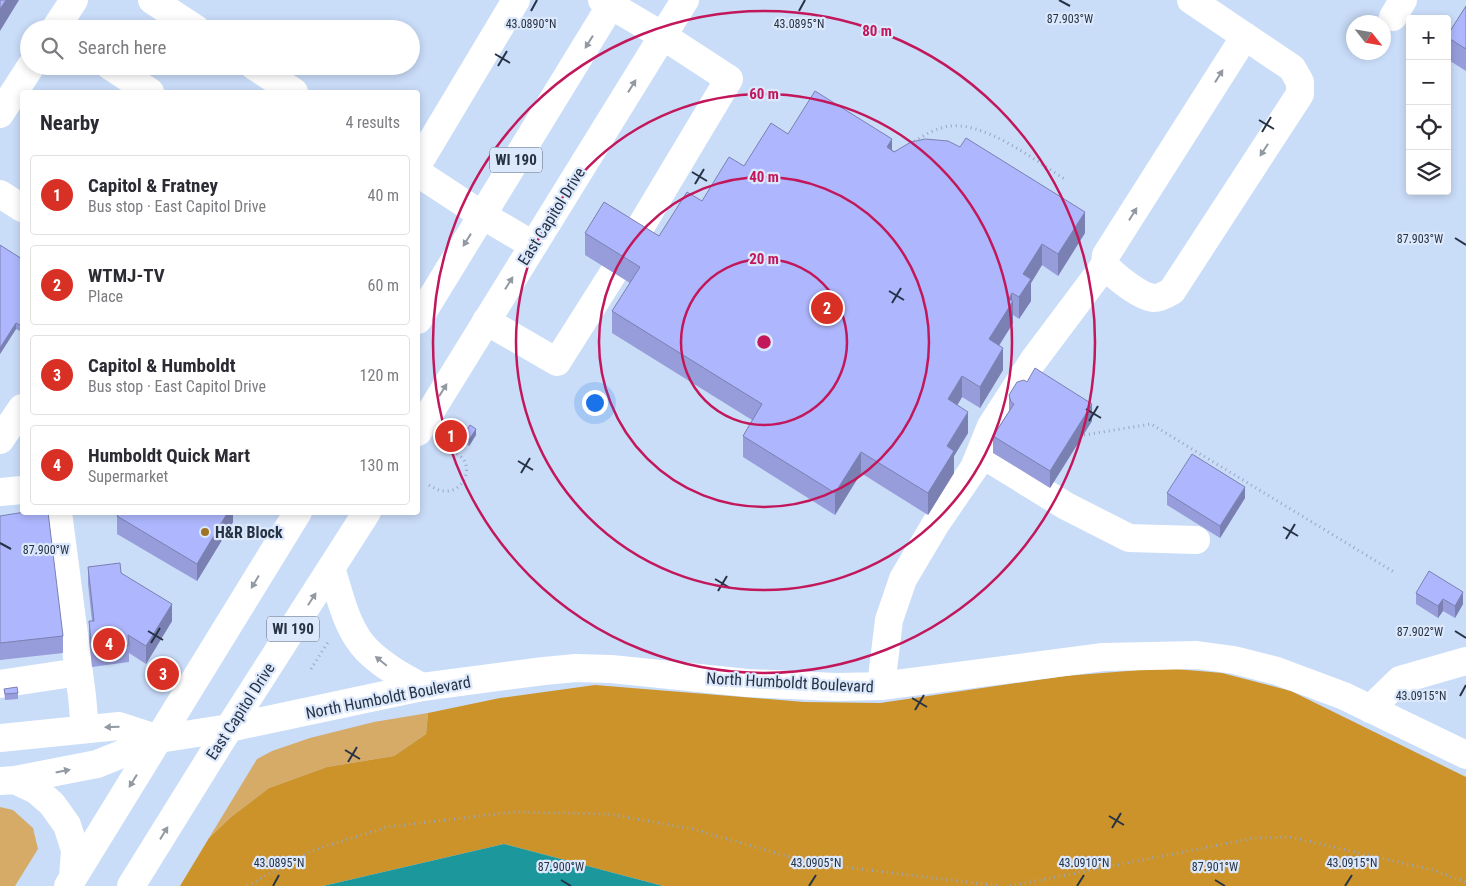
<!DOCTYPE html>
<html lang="en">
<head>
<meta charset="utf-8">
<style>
  :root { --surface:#fff; --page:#f2f2f3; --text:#2b2b33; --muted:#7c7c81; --line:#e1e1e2; --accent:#d93025 }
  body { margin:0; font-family:"Roboto Condensed",sans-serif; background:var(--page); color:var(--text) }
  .controls { position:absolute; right:15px; top:15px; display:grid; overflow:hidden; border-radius:5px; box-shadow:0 2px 8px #0003 }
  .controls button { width:45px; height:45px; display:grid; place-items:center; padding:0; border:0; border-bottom:1px solid var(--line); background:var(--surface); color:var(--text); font:25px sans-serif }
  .compass { position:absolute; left:1346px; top:15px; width:45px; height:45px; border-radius:50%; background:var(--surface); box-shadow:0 2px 8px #0003; rotate:121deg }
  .you { position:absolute; left:594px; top:402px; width:18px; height:18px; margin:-12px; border:4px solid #fff; border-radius:50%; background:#1a73e8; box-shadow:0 0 0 8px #1a73e833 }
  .badge { display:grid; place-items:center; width:32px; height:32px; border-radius:50%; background:var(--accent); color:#fff; font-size:16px; font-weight:700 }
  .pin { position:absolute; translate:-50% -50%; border:2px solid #fff; box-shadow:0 1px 5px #0006 }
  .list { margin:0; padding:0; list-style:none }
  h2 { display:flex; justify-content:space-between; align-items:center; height:65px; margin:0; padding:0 20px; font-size:21px }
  h2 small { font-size:16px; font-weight:400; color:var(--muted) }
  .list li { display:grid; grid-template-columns:32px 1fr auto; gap:15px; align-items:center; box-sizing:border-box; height:80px; margin:0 10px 10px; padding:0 10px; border:1px solid var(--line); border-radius:5px }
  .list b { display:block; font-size:19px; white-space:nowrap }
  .list p { margin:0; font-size:16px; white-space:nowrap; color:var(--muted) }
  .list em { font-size:16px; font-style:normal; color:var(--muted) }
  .icon { flex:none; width:28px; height:28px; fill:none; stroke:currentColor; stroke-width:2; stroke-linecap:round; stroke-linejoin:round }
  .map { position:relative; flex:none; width:1466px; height:886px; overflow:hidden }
  .search { position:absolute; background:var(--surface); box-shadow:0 2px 8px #0003; left:20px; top:20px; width:400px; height:55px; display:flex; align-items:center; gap:12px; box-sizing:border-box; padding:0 18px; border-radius:28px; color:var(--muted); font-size:19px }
  .panel { position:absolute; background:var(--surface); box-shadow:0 2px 8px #0003; left:20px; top:90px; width:400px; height:425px; border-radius:5px }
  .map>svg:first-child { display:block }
</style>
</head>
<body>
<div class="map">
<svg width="1466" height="886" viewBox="0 0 1466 886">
  <rect width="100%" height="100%" fill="#c9dcf8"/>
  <!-- green -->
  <path fill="#d6ab67" d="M 428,713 L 426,734 L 394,756 L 327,767 L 269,788 L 231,817 L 209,838 L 257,759 L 272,751 L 310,738 L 374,722 Z
    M 0,807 L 13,810 L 33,828 L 38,849 L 15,886 L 0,886 Z"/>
  <!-- forest -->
  <path fill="#cc932a" d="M 1165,668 L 1222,673 L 1291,691 L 1466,777 L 1466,886 L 663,886 L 504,844 L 323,886 L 180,886 L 209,838 L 231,817 L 269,788 L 327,767 L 394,756 L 426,734 L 428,713 L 500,698 L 595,685 L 804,702 L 880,703 L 1065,676 Z"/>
  <!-- water -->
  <path fill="#1c979b" d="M 504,844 L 663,886 L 323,886 Z"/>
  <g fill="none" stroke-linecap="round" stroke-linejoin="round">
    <!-- path -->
    <path stroke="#96a7bf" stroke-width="3" stroke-dasharray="1 4" stroke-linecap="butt" d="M 910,144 C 921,137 932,130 945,127 C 981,118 1036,161 1066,180
      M 1084,435 L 1151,424 L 1394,572
      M 429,485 C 434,488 439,491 444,491 C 460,493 472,474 464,460 C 461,456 456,453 451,450
      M 311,669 L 328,642
      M 247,886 L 314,850 L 387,827 L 513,812 L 608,814 L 693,829 L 811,863 L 1000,886
      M 1010,886 L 1254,838 L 1290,837 L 1433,870 L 1466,882"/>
    <!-- minor -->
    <path stroke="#fff" stroke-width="28" d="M 152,0 L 196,29
      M 602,0 L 663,36 L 729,79 L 632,241
      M 1191,0 L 1292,68 L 1300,82 L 1300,94 L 1172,291 C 1167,294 1159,298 1154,298 C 1140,297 1113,275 1105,265 L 1106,255 L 1245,36
      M 1393,17 L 1403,0
      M 55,29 L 74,0
      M 110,66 L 150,92
      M 254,66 L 294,92
      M 0,114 L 31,66
      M 418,164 L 516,0
      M 418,173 L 482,215 L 533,245
      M 0,194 L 22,208
      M 486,321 L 557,362 L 614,272
      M 0,440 L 22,408
      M 980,453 L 1066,506 L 1129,538 L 1196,540
      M 0,492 L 22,490
      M 58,512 L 82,696 L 85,729
      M 0,684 L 79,672
      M 881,686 L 889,620 L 903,579 L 935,525 L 974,468 L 991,426 L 1033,361 L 1105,265
      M 1370,709 L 1400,680 L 1466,661
      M 229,728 L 422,687 L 544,671 L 576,668 L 611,669 L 748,683 L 836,687 L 881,686 L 1103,657 L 1197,655 L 1234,660 L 1277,671 L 1344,696 L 1466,755"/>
    <!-- major -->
    <path stroke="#fff" stroke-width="28" d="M 418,320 L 614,0
      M 418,432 L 685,0
      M 331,568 C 340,595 346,629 367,650 C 383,666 403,677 422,687
      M 0,738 L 119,726 L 159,739
      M 15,780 L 36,790 L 52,804 L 67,825 L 75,850 L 73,878
      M 0,781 L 15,780 L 97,764 L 159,739 L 229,728
      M 68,886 L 298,512
      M 131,886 L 229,728 L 367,512"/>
  </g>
  <!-- wall -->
  <path fill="#969dda" d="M 1466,6 L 1466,71 L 1447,59 L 1447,36 Z
    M 788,134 L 892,150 L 1085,233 L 1058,276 L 1042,265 L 1031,283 L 1031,301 L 1019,319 L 1013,315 L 1013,323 L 999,346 L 1003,370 L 980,408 L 962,397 L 957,405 L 968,433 L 954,456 L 954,473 L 928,515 L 861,473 L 835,515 L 743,457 L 743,436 L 752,420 L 612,333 L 612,311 L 630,283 L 585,255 L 585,233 L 659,236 L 744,166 Z
    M 0,245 L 22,259 L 22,327 L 20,331 L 16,329 L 0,354 Z
    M 1009,395 L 1092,421 L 1050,488 L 993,453 L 993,436 L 1009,411 Z
    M 476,435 L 469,446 L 463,442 L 463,436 Z
    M 1167,493 L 1245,498 L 1220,538 L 1167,505 Z
    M 233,512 L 233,522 L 197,581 L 117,534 L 117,516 Z
    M 0,516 L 63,636 L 63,653 L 0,660 Z
    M 88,567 L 121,573 L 172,621 L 146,664 L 129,653 L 129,662 L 92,667 L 89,639 L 89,621 L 92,621 L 88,584 Z
    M 1416,593 L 1463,604 L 1455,618 L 1443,611 L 1438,618 L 1416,604 Z
    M 4,689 L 18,693 L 18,699 L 5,700 Z"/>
  <!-- shaded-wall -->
  <path fill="#7a80b1" d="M 6,0 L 19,0 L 0,31 L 0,9 Z
    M 892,139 L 892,161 L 887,147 Z
    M 1085,212 L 1085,233 L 1058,276 L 1058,254 Z
    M 1042,244 L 1042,265 L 1031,283 L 1031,301 L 1019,319 L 1019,297 L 1023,274 Z
    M 1012,293 L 1012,303 L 1013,301 L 1013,323 L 989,361 L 989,339 Z
    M 22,321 L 22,327 L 20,331 L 20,325 Z
    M 16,323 L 16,329 L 0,354 L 0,348 Z
    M 1003,348 L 1003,370 L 980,408 L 980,387 Z
    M 962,376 L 962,397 L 948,421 L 948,399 Z
    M 1092,404 L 1092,421 L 1050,488 L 1050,471 Z
    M 968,412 L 968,433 L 954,456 L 954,473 L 928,515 L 928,493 L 947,446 Z
    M 476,429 L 476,435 L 469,446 L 469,440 Z
    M 861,452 L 861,473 L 835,515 L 835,493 Z
    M 1245,487 L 1245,498 L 1220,538 L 1220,526 Z
    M 228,512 L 233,512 L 233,522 L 197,581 L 197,564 Z
    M 1463,592 L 1463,604 L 1455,618 L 1455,606 Z
    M 1443,599 L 1443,611 L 1438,618 L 1438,606 Z
    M 172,604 L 172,621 L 146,664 L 146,646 Z"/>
  <!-- building -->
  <path fill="#aeb7fd" stroke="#7a80b1" d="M 0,0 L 6,0 L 0,9 Z
    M 1466,6 L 1466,49 L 1447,37 L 1447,36 Z
    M 815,91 L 892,139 L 887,147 L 894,152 L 911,142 L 925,139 L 948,141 L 960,147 L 966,138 L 1085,212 L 1058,254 L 1042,244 L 1023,274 L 1031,279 L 1019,297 L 1012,293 L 1009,299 L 1013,301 L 989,339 L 1003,348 L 980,387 L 962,376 L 948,399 L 968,412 L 947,446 L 954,451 L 928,493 L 861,452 L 835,493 L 743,436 L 762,404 L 612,311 L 640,267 L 585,233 L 604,202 L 659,236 L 687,192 L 702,201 L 729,157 L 744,166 L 771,123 L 788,134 Z
    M 0,245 L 22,259 L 22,321 L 20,325 L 16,323 L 0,348 Z
    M 1035,368 L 1092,404 L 1050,471 L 993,436 L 1014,404 L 1011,402 L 1009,395 L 1017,382 L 1024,380 L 1027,382 Z
    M 470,425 L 476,429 L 469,440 L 463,436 Z
    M 1192,454 L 1245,487 L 1220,526 L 1167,493 Z
    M 25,512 L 48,512 L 63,636 L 0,643 L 0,516 Z
    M 120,512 L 228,512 L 197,564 L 117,516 Z
    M 120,563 L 121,573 L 172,604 L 146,646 L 128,635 L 129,645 L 92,650 L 89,621 L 94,621 L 88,567 Z
    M 1429,571 L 1463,592 L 1455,606 L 1443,599 L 1438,606 L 1416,593 Z
    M 17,687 L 18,693 L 5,694 L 4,689 Z"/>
  <!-- one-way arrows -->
  <defs><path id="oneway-solid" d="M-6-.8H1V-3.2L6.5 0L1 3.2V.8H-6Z" transform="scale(1.25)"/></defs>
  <g fill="#9399a2">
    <use href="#oneway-solid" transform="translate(589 42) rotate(122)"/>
    <use href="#oneway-solid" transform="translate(1219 76) rotate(-58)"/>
    <use href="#oneway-solid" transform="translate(632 86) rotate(-58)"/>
    <use href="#oneway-solid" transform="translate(1264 150) rotate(123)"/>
    <use href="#oneway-solid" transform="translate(1133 214) rotate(-58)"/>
    <use href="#oneway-solid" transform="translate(467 240) rotate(122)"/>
    <use href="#oneway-solid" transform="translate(509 283) rotate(-58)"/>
    <use href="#oneway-solid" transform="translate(443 390) rotate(-58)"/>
    <use href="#oneway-solid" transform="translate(255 582) rotate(121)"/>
    <use href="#oneway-solid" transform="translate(312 599) rotate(-57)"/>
    <use href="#oneway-solid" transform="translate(381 661) rotate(-141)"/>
    <use href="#oneway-solid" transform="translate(112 727) rotate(178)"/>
    <use href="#oneway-solid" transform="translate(63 771) rotate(-11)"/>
    <use href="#oneway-solid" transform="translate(133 781) rotate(122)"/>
    <use href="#oneway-solid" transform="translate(164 833) rotate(-58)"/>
  </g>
  <!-- ticks -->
  <path fill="none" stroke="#273345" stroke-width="2" d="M 1059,0 L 1070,6M 531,11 L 537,0M 799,11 L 805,0M 495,54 L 510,63M 498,66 L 507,51M 1259,120 L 1274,129M 1262,132 L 1271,117M 692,172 L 707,181M 695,184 L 704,169M 1455,238 L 1466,245M 889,291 L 904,300M 892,303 L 901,288M 1086,409 L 1101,418M 1089,421 L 1098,406M 518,461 L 533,470M 521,473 L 530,458M 1283,527 L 1298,536M 1286,539 L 1295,524M 0,543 L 11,549M 715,579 L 730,588M 718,591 L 727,576M 148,631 L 163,640M 1455,631 L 1466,638M 151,643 L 160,628M 1460,696 L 1466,685M 912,698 L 927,707M 915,710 L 924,695M 345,750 L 360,759M 348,762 L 357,747M 1109,816 L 1124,825M 1112,828 L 1121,813M 561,880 L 571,886M 1215,880 L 1225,886M 273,886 L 279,875M 809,886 L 816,875M 1077,886 L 1084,875M 1345,886 L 1352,875"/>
  <!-- distance rings -->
  <g fill="none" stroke="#c2185b" stroke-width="2.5">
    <circle cx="764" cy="342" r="83"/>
    <circle cx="764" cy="342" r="165"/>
    <circle cx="764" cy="342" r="248"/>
    <circle cx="764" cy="342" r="331"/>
  </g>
  <!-- markers -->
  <circle fill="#9f7323" stroke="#dce8fb" stroke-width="2" cx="205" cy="532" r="5"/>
  <g text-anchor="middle" stroke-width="4.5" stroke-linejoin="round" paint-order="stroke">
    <!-- shield labels -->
    <g fill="#dce8fb" stroke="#5d697c" stroke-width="1">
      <rect x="490" y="147.5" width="52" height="25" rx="4"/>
      <rect x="267" y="616.5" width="52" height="25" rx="4"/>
    </g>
    <g font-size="15" font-weight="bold" fill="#273345">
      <text x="516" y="165">WI 190</text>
      <text x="293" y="634">WI 190</text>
    </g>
    <!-- street labels -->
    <g font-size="16" fill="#273345" stroke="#dce8fb">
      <text transform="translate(551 216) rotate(-58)" y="6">East Capitol Drive</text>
      <text transform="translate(790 682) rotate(3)" y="6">North Humboldt Boulevard</text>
      <text transform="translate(388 697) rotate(-11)" y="6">North Humboldt Boulevard</text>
      <text transform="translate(240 711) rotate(-57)" y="6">East Capitol Drive</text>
    </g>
    <!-- poi labels -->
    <g font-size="16" font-weight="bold" fill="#273345" stroke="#dce8fb" text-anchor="start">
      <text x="215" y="538">H&amp;R Block</text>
    </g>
  </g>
  <g font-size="12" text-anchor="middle" fill="#273345" stroke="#dce8fb" stroke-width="4.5" stroke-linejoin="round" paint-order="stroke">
    <text x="1070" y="23">87.903°W</text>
    <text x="799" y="28">43.0895°N</text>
    <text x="531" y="28">43.0890°N</text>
    <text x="1420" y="243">87.903°W</text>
    <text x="46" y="554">87.900°W</text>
    <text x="1420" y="636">87.902°W</text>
    <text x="1421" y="700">43.0915°N</text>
    <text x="279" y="867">43.0895°N</text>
    <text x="816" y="867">43.0905°N</text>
    <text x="1084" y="867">43.0910°N</text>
    <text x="1352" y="867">43.0915°N</text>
    <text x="561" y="871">87.900°W</text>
    <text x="1215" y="871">87.901°W</text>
  </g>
  <circle cx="764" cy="342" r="8" fill="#c2185b" stroke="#dce8fb" stroke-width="2.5"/>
  <g font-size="15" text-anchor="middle" font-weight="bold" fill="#c2185b" stroke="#dce8fb" stroke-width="4.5" stroke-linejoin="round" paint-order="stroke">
    <text x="877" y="36">80 m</text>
    <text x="764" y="99">60 m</text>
    <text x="764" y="182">40 m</text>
    <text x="764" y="264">20 m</text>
  </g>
</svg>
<div class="controls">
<button>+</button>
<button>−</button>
<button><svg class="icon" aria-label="locate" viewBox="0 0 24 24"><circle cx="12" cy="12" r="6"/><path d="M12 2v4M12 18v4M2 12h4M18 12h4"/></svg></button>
<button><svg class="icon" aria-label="layers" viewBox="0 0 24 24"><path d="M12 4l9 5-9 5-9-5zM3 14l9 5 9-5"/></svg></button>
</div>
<svg class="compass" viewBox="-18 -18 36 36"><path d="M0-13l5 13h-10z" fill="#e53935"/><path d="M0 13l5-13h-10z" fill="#7c7c81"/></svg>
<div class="you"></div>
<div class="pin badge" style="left:451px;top:436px">1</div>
<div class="pin badge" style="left:827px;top:308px">2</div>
<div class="pin badge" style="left:163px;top:674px">3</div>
<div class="pin badge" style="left:109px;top:644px">4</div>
<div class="search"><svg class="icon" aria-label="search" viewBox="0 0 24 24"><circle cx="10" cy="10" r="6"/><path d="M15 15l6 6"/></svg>Search here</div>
<section class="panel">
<h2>Nearby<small>4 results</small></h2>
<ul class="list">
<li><span class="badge">1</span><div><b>Capitol &amp; Fratney</b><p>Bus stop · East Capitol Drive</p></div><em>40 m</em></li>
<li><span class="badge">2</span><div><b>WTMJ-TV</b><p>Place</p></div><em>60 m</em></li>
<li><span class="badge">3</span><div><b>Capitol &amp; Humboldt</b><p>Bus stop · East Capitol Drive</p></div><em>120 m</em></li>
<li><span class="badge">4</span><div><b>Humboldt Quick Mart</b><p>Supermarket</p></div><em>130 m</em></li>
</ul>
</section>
</div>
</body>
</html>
